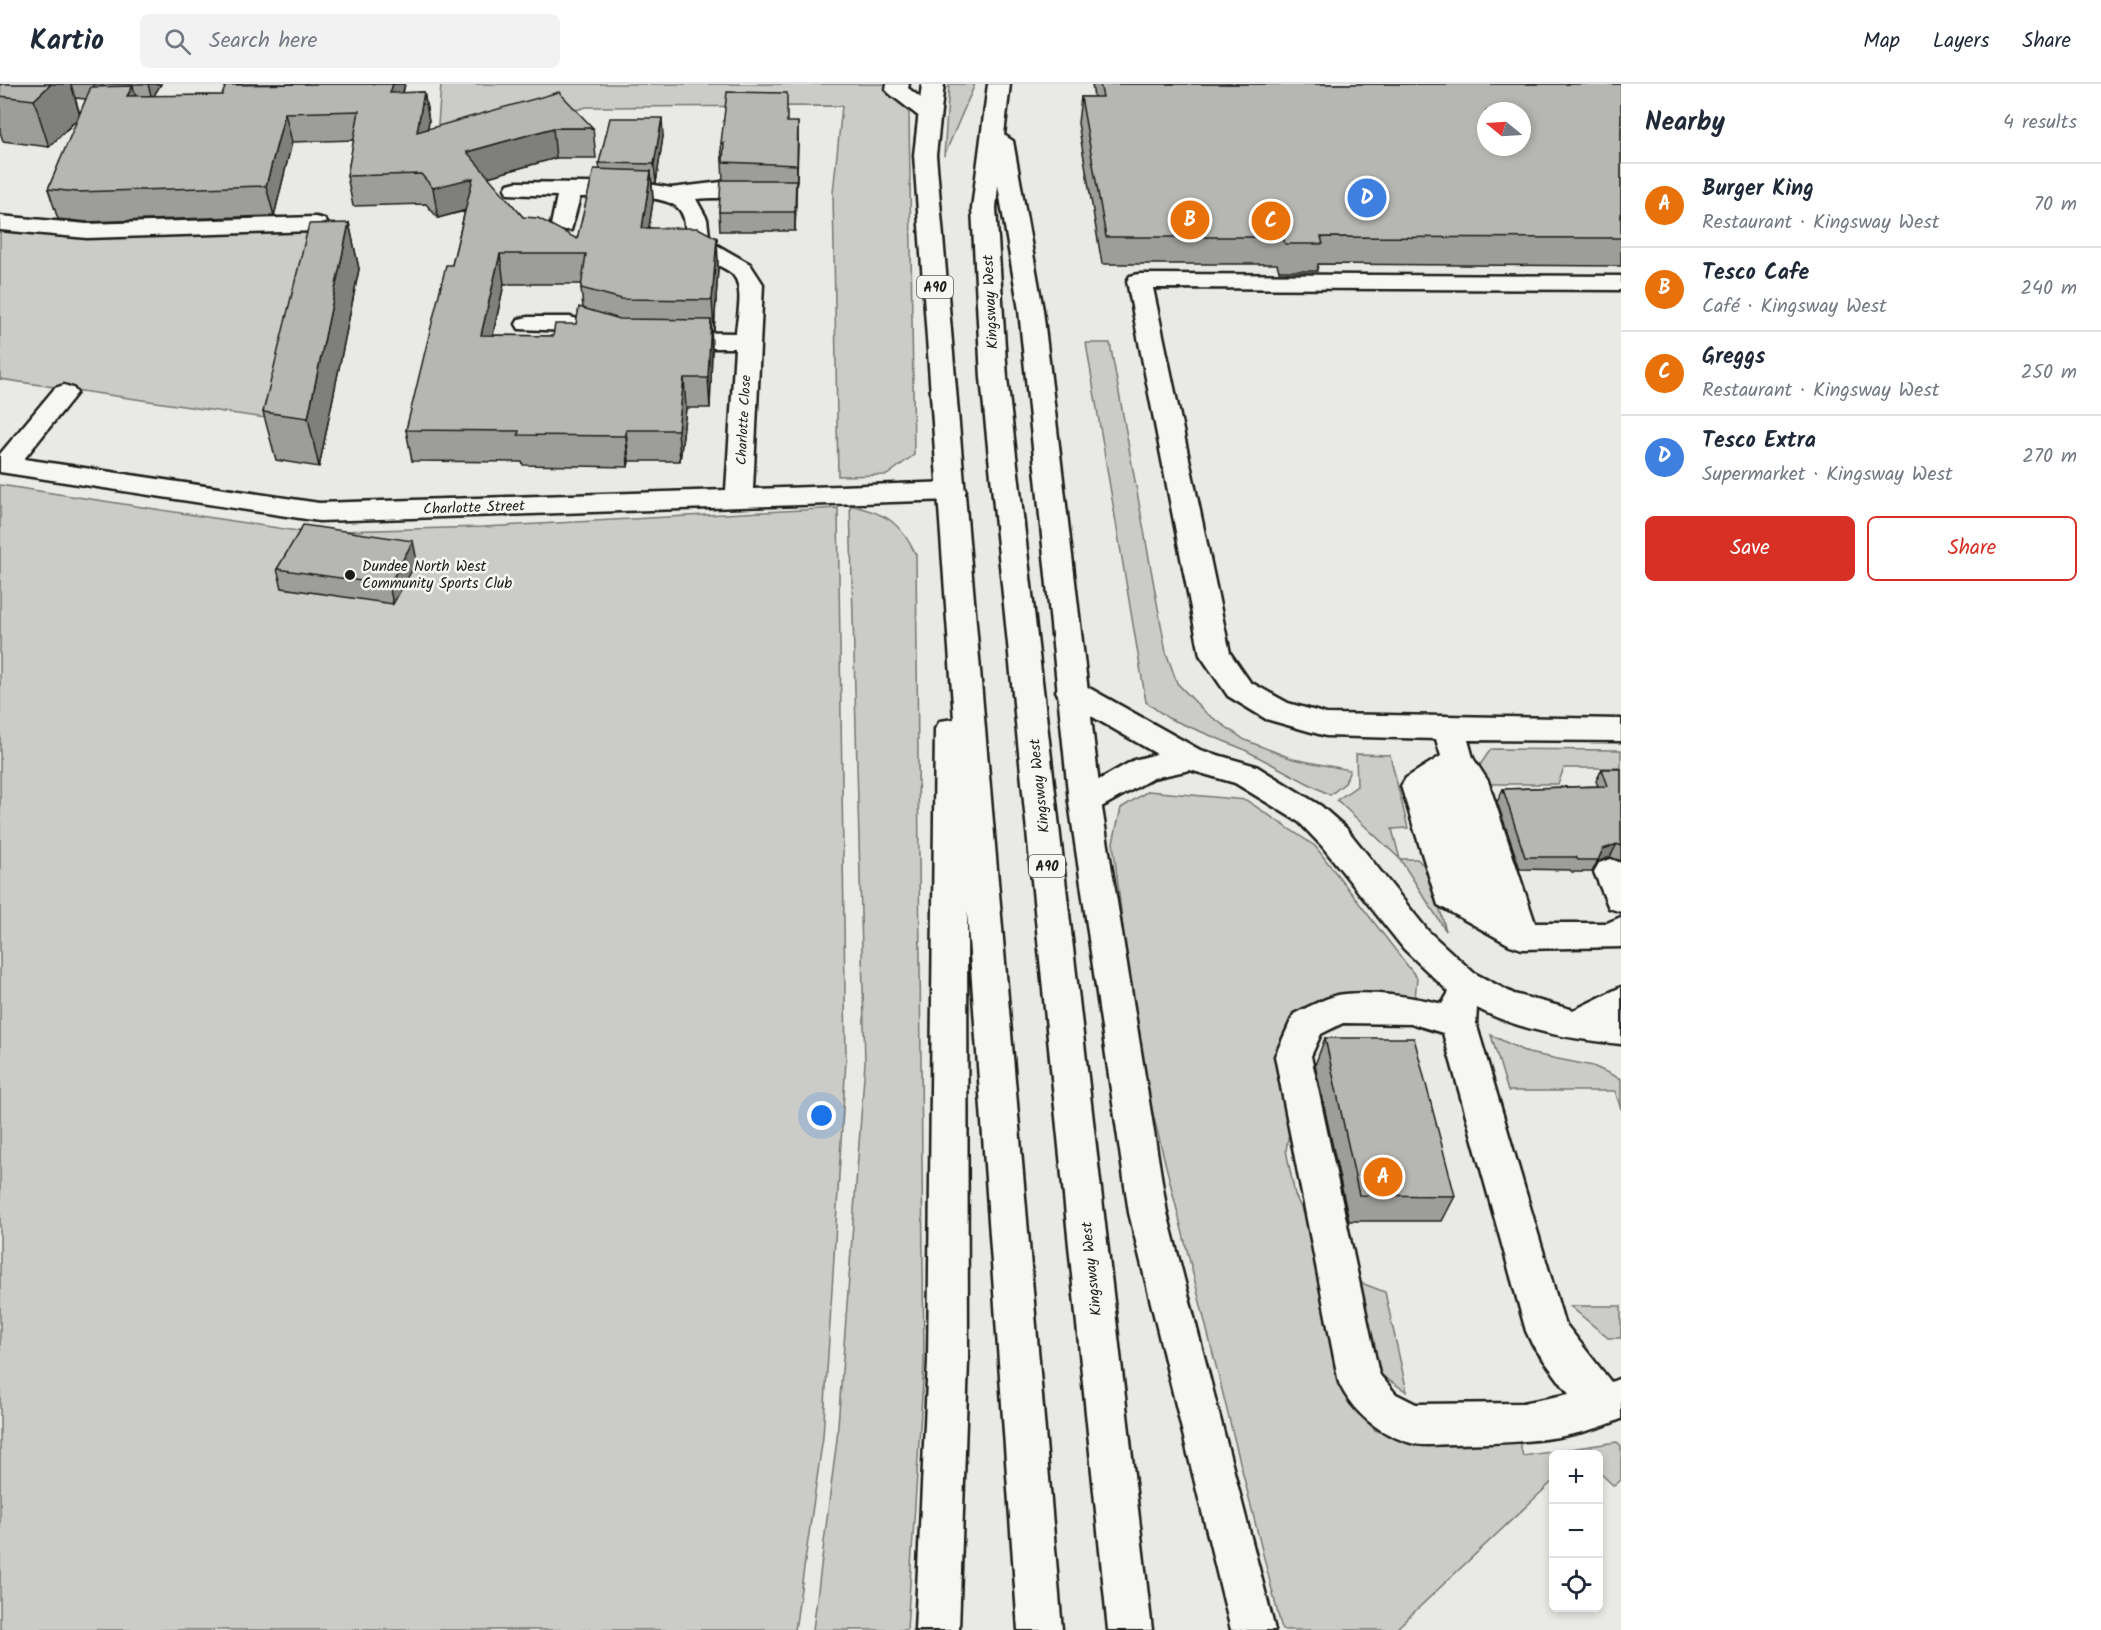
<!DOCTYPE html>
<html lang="en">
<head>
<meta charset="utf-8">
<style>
  :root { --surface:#fff; --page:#f2f2f3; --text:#1f2937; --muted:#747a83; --line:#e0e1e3; --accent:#d93025 }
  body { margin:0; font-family:Kalam,sans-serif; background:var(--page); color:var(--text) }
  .controls { position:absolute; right:18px; bottom:18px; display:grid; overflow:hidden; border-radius:9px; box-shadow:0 3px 9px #0003 }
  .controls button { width:54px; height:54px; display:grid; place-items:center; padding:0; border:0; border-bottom:2px solid var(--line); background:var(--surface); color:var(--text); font:30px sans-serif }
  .compass { position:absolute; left:1477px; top:18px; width:54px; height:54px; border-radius:50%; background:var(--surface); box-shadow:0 3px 9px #0003; rotate:288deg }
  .you { position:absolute; left:822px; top:1032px; width:21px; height:21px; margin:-15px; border:4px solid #fff; border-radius:50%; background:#1a73e8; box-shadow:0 0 0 9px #1a73e833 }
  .badge { display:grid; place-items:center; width:39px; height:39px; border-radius:50%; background:var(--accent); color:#fff; font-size:20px; font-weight:700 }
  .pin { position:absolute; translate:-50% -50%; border:3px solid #fff; box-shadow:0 2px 6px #0006 }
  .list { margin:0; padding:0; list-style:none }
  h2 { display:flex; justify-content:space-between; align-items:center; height:78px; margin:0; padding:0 24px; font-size:26px }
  h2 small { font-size:20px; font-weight:400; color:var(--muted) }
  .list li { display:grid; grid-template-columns:39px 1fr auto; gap:18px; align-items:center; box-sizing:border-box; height:84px; padding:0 24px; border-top:2px solid var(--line) }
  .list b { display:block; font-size:22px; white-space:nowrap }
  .list p { margin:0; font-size:20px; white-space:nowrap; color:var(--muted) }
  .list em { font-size:20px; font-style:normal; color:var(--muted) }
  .actions { display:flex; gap:12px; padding:18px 24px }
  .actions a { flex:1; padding:14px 0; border:2px solid var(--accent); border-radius:9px; text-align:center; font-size:21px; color:var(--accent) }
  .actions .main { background:var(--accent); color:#fff }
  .icon { flex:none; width:33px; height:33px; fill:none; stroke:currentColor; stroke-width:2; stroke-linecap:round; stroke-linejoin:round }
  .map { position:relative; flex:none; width:1621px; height:1546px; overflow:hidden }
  header { display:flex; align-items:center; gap:36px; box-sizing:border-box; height:84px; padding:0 30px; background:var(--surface); border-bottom:2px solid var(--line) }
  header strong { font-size:28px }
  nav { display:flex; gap:33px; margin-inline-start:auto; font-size:21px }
  .search { width:420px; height:54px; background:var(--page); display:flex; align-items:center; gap:15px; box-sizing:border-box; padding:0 21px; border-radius:9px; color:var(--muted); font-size:22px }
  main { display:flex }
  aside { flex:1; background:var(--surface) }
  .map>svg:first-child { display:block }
</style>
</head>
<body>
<header>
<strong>Kartio</strong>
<div class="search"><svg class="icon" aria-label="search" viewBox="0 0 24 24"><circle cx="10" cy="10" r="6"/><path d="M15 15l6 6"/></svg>Search here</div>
<nav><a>Map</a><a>Layers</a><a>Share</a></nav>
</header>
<main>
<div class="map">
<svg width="1621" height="1546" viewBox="0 0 1621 1546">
  <rect width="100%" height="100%" fill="#e9e9e5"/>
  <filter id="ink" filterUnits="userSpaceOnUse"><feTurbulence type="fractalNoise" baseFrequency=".0167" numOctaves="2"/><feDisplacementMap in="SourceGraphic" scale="12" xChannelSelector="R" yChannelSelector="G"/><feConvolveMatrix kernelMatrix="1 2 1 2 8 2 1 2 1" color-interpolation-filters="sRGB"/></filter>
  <g filter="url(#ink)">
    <!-- green -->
    <path fill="#cbcbc7" stroke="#747472" stroke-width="1.5" d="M 441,0 L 890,0 L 890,4 L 909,29 L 914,371 L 887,391 L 838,392 L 833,109 L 842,22 L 586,23 L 560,31 L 437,54 Z
      M 949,0 L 975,0 L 944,72 Z
      M 0,145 L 314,146 L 265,334 L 0,295 Z
      M 1086,259 L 1110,259 L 1166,568 L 1177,599 L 1206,629 L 1245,656 L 1293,675 L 1350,686 L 1345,699 L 1330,711 L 1243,665 L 1168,634 L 1146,618 Z
      M 0,401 L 304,448 L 483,443 L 838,424 L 846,976 L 823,1353 L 795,1546 L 0,1546 Z
      M 850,421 C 886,430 899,436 916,471 L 924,1280 L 907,1546 L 813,1546 L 837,1355 L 865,979 Z
      M 1491,665 L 1621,666 L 1621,684 L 1564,684 L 1558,700 L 1484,700 L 1480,681 Z
      M 1356,670 L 1390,671 L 1408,744 L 1392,745 L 1400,775 L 1417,775 L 1429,786 L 1446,847 L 1400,775 L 1337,716 L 1357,702 Z
      M 1148,707 L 1246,716 L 1315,762 L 1417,894 L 1415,914 L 1333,914 L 1296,931 L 1292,1033 L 1286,1066 L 1295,1111 L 1314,1151 L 1350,1320 L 1375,1346 L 1408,1357 L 1519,1356 L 1523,1372 L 1617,1358 L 1621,1362 L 1621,1396 L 1614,1402 L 1599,1388 L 1598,1370 L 1554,1370 L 1553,1397 L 1395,1546 L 1282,1546 L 1137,966 L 1113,758 L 1121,724 Z
      M 1491,951 L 1528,969 L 1593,982 L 1621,995 L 1621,1025 L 1615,1007 L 1508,1007 Z
      M 1356,1197 L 1385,1208 L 1407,1308 L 1376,1288 Z
      M 1570,1222 L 1621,1222 L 1621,1254 L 1608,1254 Z"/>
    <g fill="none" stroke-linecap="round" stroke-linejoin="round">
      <!-- minor casing -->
      <g stroke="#1c1c1c" stroke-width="5">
        <path id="minor" d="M 887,0 L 909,0 L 908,4 L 940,29 L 937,34 L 921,34 L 890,10 L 886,6 Z
          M 516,98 L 649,100 L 671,104 L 722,98 L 773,101 L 776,106 L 773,111 C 749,117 721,112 696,115 L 707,135 L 709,152 L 715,160 L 750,180 L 763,200 L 753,405 L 952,398 L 962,401 L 966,407 L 962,413 L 952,416 L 319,437 L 0,388 L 0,370 L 55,304 L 64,301 L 73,304 L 77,309 L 24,375 L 319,419 L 726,406 L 735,264 L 668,264 L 659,261 L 655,256 L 659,251 L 668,248 L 736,249 C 737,233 746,199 730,188 C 720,181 707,178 698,170 C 680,154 690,138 679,125 C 664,108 602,113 580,113 L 571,146 L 555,146 L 551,141 L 557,112 L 508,110 L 505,105 L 508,100 Z
          M 0,132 L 87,140 L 316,133 L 324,135 L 328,140 L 324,145 L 316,147 L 87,154 L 0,146 Z
          M 1139,190 L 1621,192 L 1621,206 L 1153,204 L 1230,569 L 1250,598 L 1288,619 L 1326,630 L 1621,635 L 1621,657 L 1468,656 L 1473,674 L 1488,697 L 1535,839 L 1607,839 L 1621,833 L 1621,863 L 1522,865 L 1510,861 L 1438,821 L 1401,702 L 1406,694 L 1441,672 L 1436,655 L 1326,652 L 1266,635 L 1228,612 L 1200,571 L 1127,197 L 1130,192 Z
          M 528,233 L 570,233 L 617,246 L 620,251 L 617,256 L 608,258 L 569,247 L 519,245 L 516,240 L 519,235 Z
          M 1071,596 L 1082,600 L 1200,666 L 1256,682 L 1321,722 L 1346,744 L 1428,847 L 1474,889 L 1514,910 L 1574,926 L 1621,903 L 1621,960 C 1573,955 1520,947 1477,924 L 1476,939 L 1564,1238 L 1611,1298 L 1621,1294 L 1621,1335 C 1569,1358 1509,1359 1453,1360 C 1440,1360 1423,1363 1411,1359 C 1379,1350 1353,1329 1339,1299 L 1275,972 L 1294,930 C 1308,923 1323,915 1338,911 C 1365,906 1416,913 1442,920 L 1449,908 L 1404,865 L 1322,762 L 1299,738 L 1235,699 L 1190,686 L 1153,694 L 1096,726 L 1085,730 L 1074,726 L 1069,718 L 1074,710 L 1134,676 L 1157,670 L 1060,614 L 1056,607 L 1060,600 ZM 1343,939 L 1413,940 L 1443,949 L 1526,1247 L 1532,1260 L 1569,1310 L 1523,1319 L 1416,1320 L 1396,1310 L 1379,1290 L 1311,972 L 1321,950 Z
          M 1611,775 L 1621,779 L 1621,828 L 1609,824 L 1594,788 L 1599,779 Z"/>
      </g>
      <!-- highway casing -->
      <g stroke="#1c1c1c" stroke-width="5">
        <path id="highway" d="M 922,0 L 944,0 L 936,71 L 1062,1546 L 1018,1546 L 967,827 L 968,1277 L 959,1546 L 915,1546 L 928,1277 L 935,645 L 940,637 L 954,635 L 914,71 Z
          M 988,0 L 1010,0 L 1004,51 L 1013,57 L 1043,226 L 1101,718 L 1167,1129 L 1275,1546 L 1231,1546 L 1129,1129 L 1069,718 L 1019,226 L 998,101 L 996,124 L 1007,294 L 1152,1546 L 1108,1546 L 981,294 L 972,124 Z"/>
      </g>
      <!-- minor -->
      <use href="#minor" fill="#f6f6f2" fill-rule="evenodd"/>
      <!-- highway -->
      <use href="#highway" fill="#f6f6f2" fill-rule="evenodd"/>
    </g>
    <!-- wall -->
    <path fill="#9d9d9a" stroke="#1c1c1c" stroke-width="1.5" fill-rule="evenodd" d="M 0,0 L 161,0 L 153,12 L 222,11 L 236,1 L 236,0 L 405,0 L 403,9 L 424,8 L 429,37 L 428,45 L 593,44 L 596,74 L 556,74 L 488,93 L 523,133 L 577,155 L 600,86 L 599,79 L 663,52 L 656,99 L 652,99 L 653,117 L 649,144 L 717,154 L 718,184 L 714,247 L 711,247 L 712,266 L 710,324 L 686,324 L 680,377 L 629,377 L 628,383 L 523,381 L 522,378 L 412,377 L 406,346 L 452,181 L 465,127 L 438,134 L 426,120 L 353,122 L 347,92 L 354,56 L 292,58 L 274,132 L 87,138 L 58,135 L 48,105 L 78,35 L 49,63 L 3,57 L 0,48 ZM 75,14 L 86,15 L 80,30 ZM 504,200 L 582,200 L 581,204 L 583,224 L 576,240 L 553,252 L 493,251 Z
      M 1092,0 L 1621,0 L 1621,182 L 1318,180 L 1317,187 L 1279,187 L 1277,180 L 1102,180 L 1078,39 L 1081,13 L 1094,13 Z
      M 787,38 L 798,55 L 795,147 L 720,147 L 719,128 L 723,96 L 721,59 Z
      M 349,139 L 359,185 L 319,383 L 276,376 L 263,328 Z
      M 417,477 L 393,520 L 282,504 L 277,485 Z
      M 1602,685 L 1621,685 L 1621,777 L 1610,773 L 1597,778 L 1592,788 L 1572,788 L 1570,786 L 1520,785 L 1497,718 L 1503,705 L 1598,702 L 1596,697 Z
      M 1325,954 L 1455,1112 L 1442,1137 L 1349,1137 L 1315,981 Z"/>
    <!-- shaded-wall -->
    <path fill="#7f7f7d" stroke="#1c1c1c" stroke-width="1.5" d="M 51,0 L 71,0 L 80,32 L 49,63 L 34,16 Z
      M 93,0 L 102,0 L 105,8 L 97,15 Z
      M 148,0 L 161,0 L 152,15 Z
      M 393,0 L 405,0 L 395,38 L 390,9 Z
      M 133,2 L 141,31 L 127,12 Z
      M 424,8 L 429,37 L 422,77 L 417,48 Z
      M 285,29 L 292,58 L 274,132 L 266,102 Z
      M 662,34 L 663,52 L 656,99 L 654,80 Z
      M 798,38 L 798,55 L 797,99 L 797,81 Z
      M 553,44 L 556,74 L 473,97 L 477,123 L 438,134 L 433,104 L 467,68 Z
      M 651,87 L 653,117 L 644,174 L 642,144 Z
      M 796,96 L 796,115 L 795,147 L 795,128 Z
      M 349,139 L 359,185 L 319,383 L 308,334 Z
      M 717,154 L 718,184 L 714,247 L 712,216 Z
      M 500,170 L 504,200 L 486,282 L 481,251 Z
      M 711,236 L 712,266 L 710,324 L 708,294 Z
      M 684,294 L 686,324 L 680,377 L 678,346 Z
      M 626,346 L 629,377 L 628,383 L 626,352 Z
      M 413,457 L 417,477 L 393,520 L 389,501 Z
      M 1617,760 L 1610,773 L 1597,778 L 1603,765 Z"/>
    <!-- building -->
    <path fill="#b6b6b3" stroke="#1c1c1c" stroke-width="1.5" fill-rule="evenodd" d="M 0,0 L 51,0 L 34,16 L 0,12 Z
      M 308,0 L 393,0 L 390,9 L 424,8 L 417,48 L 559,8 L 593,44 L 553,44 L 467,68 L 523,133 L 538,134 L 577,155 L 594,85 L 651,87 L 642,144 L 698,144 L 717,154 L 712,216 L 622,215 L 581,204 L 586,170 L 500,170 L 481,251 L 553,252 L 555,240 L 576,240 L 579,223 L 620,235 L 711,236 L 708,294 L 684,294 L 678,346 L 626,346 L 626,352 L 518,351 L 519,347 L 406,346 L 446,181 L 452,181 L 473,94 L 433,104 L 421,90 L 347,92 L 359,27 L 285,29 L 266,102 L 78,108 L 48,105 L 91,3 L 133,2 L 127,12 L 222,11 L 226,1 Z
      M 1100,0 L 1621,0 L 1621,154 L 1321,153 L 1323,160 L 1285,160 L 1283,153 L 1106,153 L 1081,13 L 1103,13 ZM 1486,27 L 1522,27 L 1522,63 L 1486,63 Z
      M 727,8 L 787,9 L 787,38 L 798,38 L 797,81 L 723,78 L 724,59 L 721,59 Z
      M 610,34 L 662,34 L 654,80 L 599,79 Z
      M 721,96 L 796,96 L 795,128 L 719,128 Z
      M 349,139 L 308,334 L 263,328 L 309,140 Z
      M 303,441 L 413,457 L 389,501 L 277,485 Z
      M 1602,685 L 1621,685 L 1621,762 L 1617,760 L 1603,765 L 1598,776 L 1578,776 L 1576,773 L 1525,773 L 1503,705 L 1608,702 Z
      M 1325,954 L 1414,954 L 1455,1112 L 1359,1111 Z"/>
  </g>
  <!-- markers -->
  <circle fill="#1c1c1c" stroke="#f6f6f2" stroke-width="2" cx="350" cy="491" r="6"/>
  <g text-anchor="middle" stroke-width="5" stroke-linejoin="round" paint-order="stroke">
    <!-- shield labels -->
    <g fill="#f6f6f2" stroke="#5d5d5c" stroke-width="1.5">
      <rect x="917" y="192" width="36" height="22" rx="4.5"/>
      <rect x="1029" y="771" width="36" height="22" rx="4.5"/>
    </g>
    <g font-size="14" font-weight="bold" fill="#1c1c1c">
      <text x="935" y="208">A90</text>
      <text x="1047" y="787">A90</text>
    </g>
    <!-- far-street labels -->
    <g font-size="14" fill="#1c1c1c" stroke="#f6f6f2">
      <text transform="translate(743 336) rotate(-87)" y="5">Charlotte Close</text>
    </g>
    <!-- street labels -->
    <g font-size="15" fill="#1c1c1c" stroke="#f6f6f2">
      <text transform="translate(990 218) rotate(-93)" y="5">Kingsway West</text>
      <text transform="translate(474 423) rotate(-2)" y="5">Charlotte Street</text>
      <text transform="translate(1039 702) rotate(-96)" y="5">Kingsway West</text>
      <text transform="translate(1091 1185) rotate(-96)" y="5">Kingsway West</text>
    </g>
    <!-- poi labels -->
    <g font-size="15" fill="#1c1c1c" stroke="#f6f6f2" text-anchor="start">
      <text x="362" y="487">Dundee North West<tspan x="362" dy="17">Community Sports Club</tspan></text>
    </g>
  </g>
</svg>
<div class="controls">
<button>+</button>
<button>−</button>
<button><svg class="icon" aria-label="locate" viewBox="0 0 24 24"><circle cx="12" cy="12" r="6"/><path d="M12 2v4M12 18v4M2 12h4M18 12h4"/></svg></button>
</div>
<svg class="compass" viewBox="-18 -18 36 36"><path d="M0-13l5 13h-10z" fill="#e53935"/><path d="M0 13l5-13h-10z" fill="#747a83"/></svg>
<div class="you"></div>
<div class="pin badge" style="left:1383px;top:1093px;background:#e8710a">A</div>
<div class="pin badge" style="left:1190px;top:136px;background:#e8710a">B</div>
<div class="pin badge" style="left:1271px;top:137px;background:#e8710a">C</div>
<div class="pin badge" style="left:1367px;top:114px;background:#3f7fe0">D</div>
</div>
<aside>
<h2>Nearby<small>4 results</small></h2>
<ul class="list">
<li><span class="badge" style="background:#e8710a">A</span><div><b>Burger King</b><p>Restaurant · Kingsway West</p></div><em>70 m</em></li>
<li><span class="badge" style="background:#e8710a">B</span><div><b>Tesco Cafe</b><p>Café · Kingsway West</p></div><em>240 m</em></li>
<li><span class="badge" style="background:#e8710a">C</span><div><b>Greggs</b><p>Restaurant · Kingsway West</p></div><em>250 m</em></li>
<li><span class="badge" style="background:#3f7fe0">D</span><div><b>Tesco Extra</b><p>Supermarket · Kingsway West</p></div><em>270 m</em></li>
</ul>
<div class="actions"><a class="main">Save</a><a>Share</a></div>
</aside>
</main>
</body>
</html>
